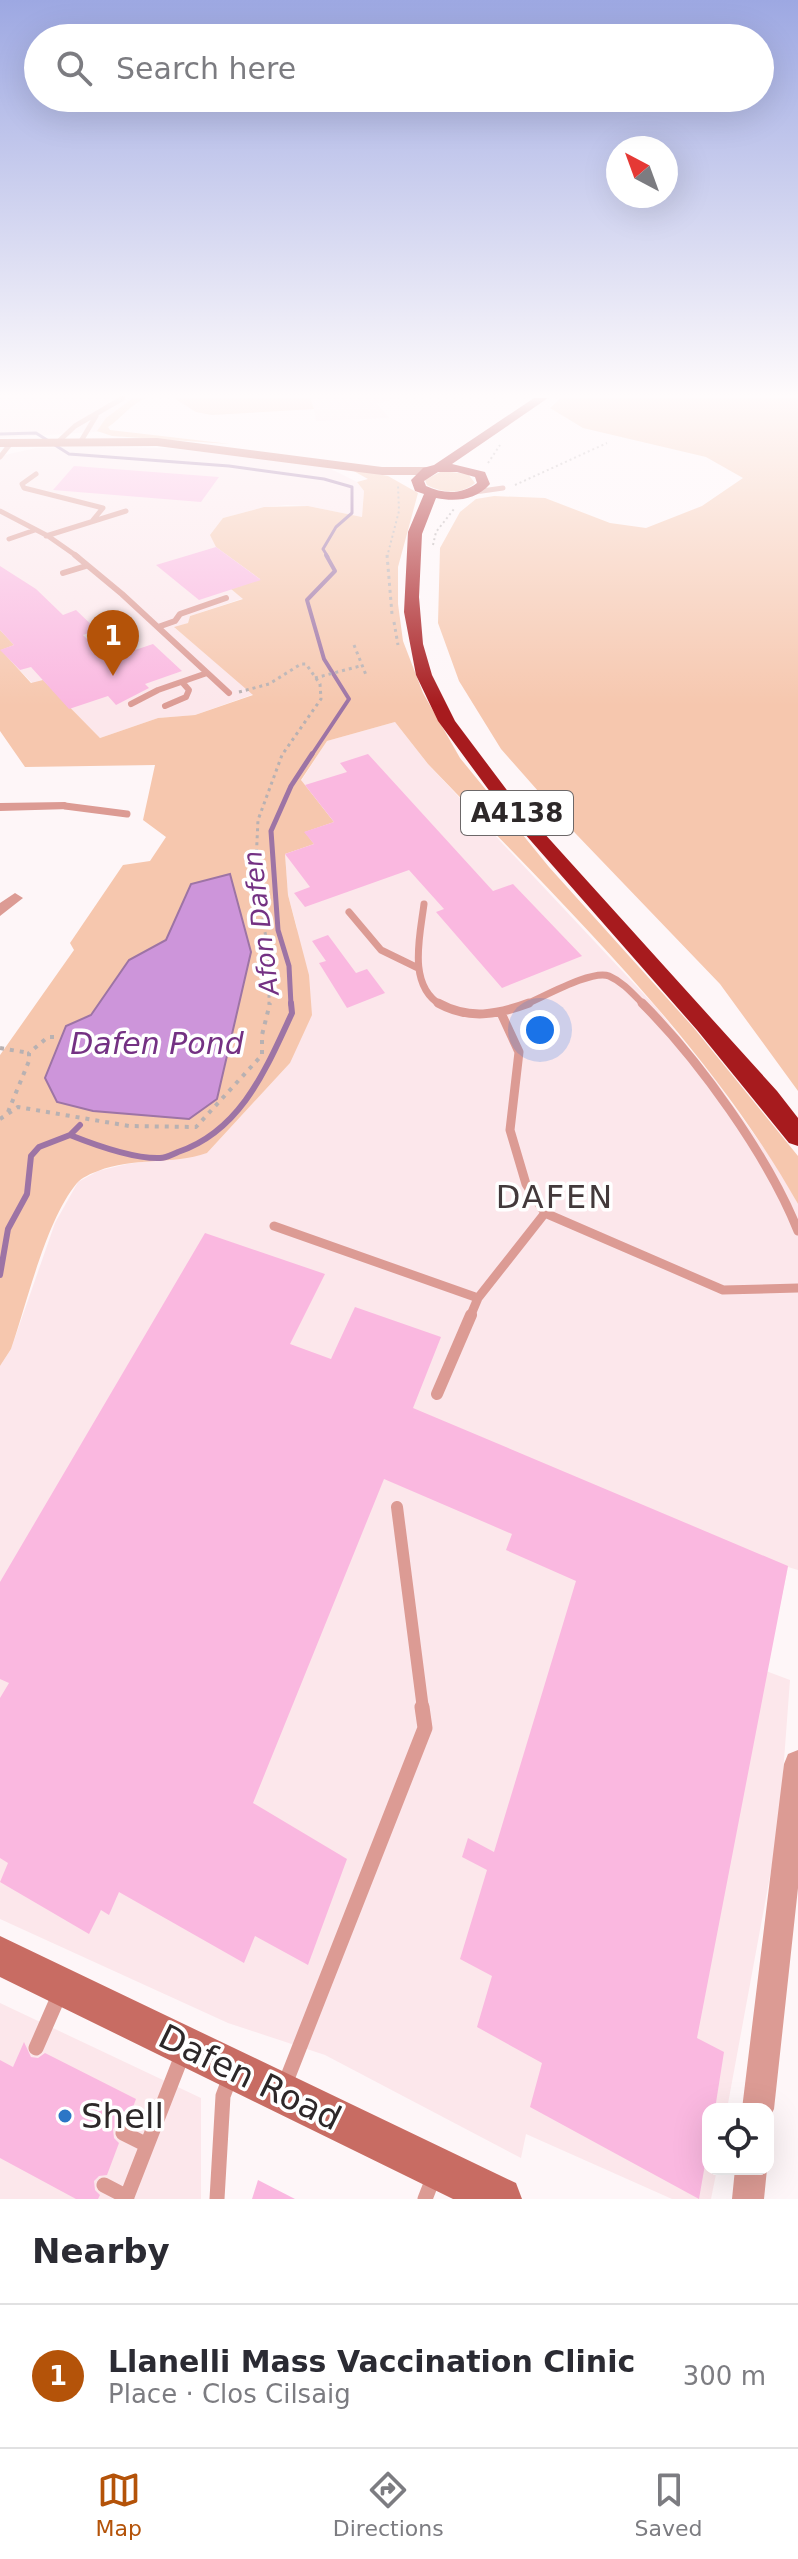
<!DOCTYPE html>
<html lang="en">
<head>
<meta charset="utf-8">
<style>
  :root { --surface:#fff; --page:#f7f7f7; --text:#2b2b33; --muted:#7c7c81; --line:#e1e1e2; --accent:#b45309 }
  body { margin:0; font-family:"DejaVu Sans",sans-serif; background:var(--page); color:var(--text) }
  .controls { position:absolute; right:24px; bottom:24px; display:grid; overflow:hidden; border-radius:16px; box-shadow:0 8px 32px #0002 }
  .controls button { width:72px; height:72px; display:grid; place-items:center; padding:0; border:0; border-bottom:2px solid var(--line); background:var(--surface); color:var(--text); font:40px sans-serif }
  .compass { position:absolute; left:606px; top:136px; width:72px; height:72px; border-radius:50%; background:var(--surface); box-shadow:0 8px 32px #0002; rotate:319deg }
  .you { position:absolute; left:540px; top:1030px; width:28px; height:28px; margin:-20px; border:6px solid #fff; border-radius:50%; background:#1a73e8; box-shadow:0 0 0 12px #1a73e833 }
  .badge { display:grid; place-items:center; width:52px; height:52px; border-radius:50%; background:var(--accent); color:#fff; font-size:26px; font-weight:700 }
  .pin { position:absolute; translate:-50% -66px; filter:drop-shadow(0 2px 4px #0008) }
  .pin::after { content:''; position:absolute; top:42px; width:28px; height:24px; background:inherit; clip-path:polygon(0 0,100% 0,50% 100%) }
  .list { margin:0; padding:0; list-style:none }
  h2 { display:flex; justify-content:space-between; align-items:center; height:104px; margin:0; padding:0 32px; font-size:34px }
  h2 small { font-size:26px; font-weight:400; color:var(--muted) }
  .list li { display:grid; grid-template-columns:52px 1fr auto; gap:24px; align-items:center; box-sizing:border-box; height:144px; padding:0 32px; border-top:2px solid var(--line) }
  .list b { display:block; font-size:30px; white-space:nowrap }
  .list p { margin:0; font-size:26px; white-space:nowrap; color:var(--muted) }
  .list em { font-size:26px; font-style:normal; color:var(--muted) }
  .icon { flex:none; width:44px; height:44px; fill:none; stroke:currentColor; stroke-width:2; stroke-linecap:round; stroke-linejoin:round }
  .map { position:relative; flex:none; width:798px; height:2199px; overflow:hidden }
  .search { position:absolute; background:var(--surface); box-shadow:0 8px 32px #0002; left:24px; right:24px; top:24px; height:88px; display:flex; align-items:center; gap:20px; box-sizing:border-box; padding:0 28px; border-radius:44px; color:var(--muted); font-size:30px }
  .sheet { height:248px; background:var(--surface) }
  nav { display:flex; justify-content:space-around; align-items:center; box-sizing:border-box; height:112px; border-top:2px solid var(--line); background:var(--surface); font-size:22px; color:var(--muted) }
  nav a { display:grid; justify-items:center; gap:4px }
  nav .on { color:var(--accent) }
  .map>svg:first-child { display:block }
</style>
</head>
<body>
<div class="map">
<svg width="798" height="2199" viewBox="0 0 798 2199">
  <rect width="100%" height="100%" fill="#fef6f8"/>
  <!-- built -->
  <path fill="#fce7eb" d="M 0,398 L 147,398 L 135,402 L 123,413 L 108,427 L 110,431 L 0,438 Z
    M 174,398 L 397,398 L 377,404 L 389,418 L 316,421 L 314,409 L 212,415 L 196,412 Z
    M 78,447 L 168,448 L 323,465 L 357,482 L 364,491 L 362,517 L 308,506 L 287,505 L 264,507 L 223,518 L 261,580 L 232,590 L 244,598 L 190,616 L 188,623 L 175,628 L 254,694 L 195,715 L 158,718 L 100,738 L 71,709 L 32,683 L 0,650 L 0,456 L 36,448 Z
    M 395,722 L 428,764 L 656,1007 L 714,1079 L 779,1169 L 798,1204 L 798,1570 L 788,1567 L 766,1671 L 790,1680 L 779,1827 L 727,2109 L 708,2109 L 708,2169 L 717,2169 L 711,2199 L 672,2199 L 526,2134 L 521,2158 L 325,2055 L 228,2023 L 0,1919 L 0,1366 L 11,1349 L 55,1223 L 78,1182 L 98,1171 L 127,1164 L 207,1153 L 290,1063 L 297,928 L 288,895 L 285,854 L 313,844 L 304,832 L 334,821 L 301,781 L 327,741 Z
    M 0,2003 L 201,2098 L 201,2199 L 0,2199 Z"/>
  <!-- green -->
  <path fill="#f6c7ae" fill-rule="evenodd" d="M 133,398 L 147,398 C 130,404 122,418 108,427 L 110,430 L 230,444 L 112,436 L 97,431 L 106,418 Z
    M 174,398 L 310,398 L 314,409 L 212,415 L 196,412 Z
    M 561,398 L 798,398 L 798,1091 L 720,984 L 576,834 L 501,749 L 459,681 L 438,623 L 440,548 L 460,512 L 476,499 L 494,496 L 545,498 L 610,523 L 646,528 L 702,506 L 743,478 L 706,457 L 583,428 L 550,408 Z
    M 350,469 L 388,476 L 418,493 L 398,567 L 398,604 L 403,641 L 423,693 L 460,758 L 549,867 L 693,1027 L 798,1156 L 798,1204 C 705,1039 558,900 428,764 L 395,722 L 327,741 L 301,780 L 334,822 L 305,832 L 314,844 L 285,854 L 288,895 L 309,975 L 312,1015 L 290,1063 L 207,1153 C 172,1165 133,1157 98,1171 C 92,1173 81,1178 77,1183 C 46,1220 27,1303 11,1349 L 0,1366 L 0,1055 L 74,950 L 70,943 L 123,865 L 150,861 L 166,837 L 143,820 L 155,765 L 25,767 L 0,731 L 0,630 L 14,645 L 1,650 L 31,683 L 43,680 L 100,738 L 158,718 L 195,715 L 253,695 L 174,627 L 188,623 L 190,616 L 243,599 L 231,589 L 260,579 L 216,547 L 210,535 L 223,518 L 264,507 L 308,506 L 362,517 L 364,491 L 357,482 L 368,479 ZM 191,884 L 93,1111 L 57,1102 L 45,1078 L 66,1026 L 91,1015 L 129,960 L 166,940 Z
    M 442,471 L 468,474 L 475,483 C 462,495 442,493 427,485 L 425,480 Z"/>
  <!-- water -->
  <path fill="#cd95da" stroke="#9d74a5" stroke-width="2" d="M 230,874 L 251,952 L 217,1099 L 189,1119 L 93,1111 L 57,1102 L 45,1078 L 66,1026 L 91,1015 L 129,960 L 166,940 L 191,884 Z"/>
  <g fill="none" stroke-linecap="round" stroke-linejoin="round">
    <!-- stream-far3 -->
    <path stroke="#9d74a5" stroke-width="3" d="M 0,434 L 36,433 L 69,454 L 229,466 L 324,479 L 352,487 L 352,513 L 336,527 L 323,549 L 328,557"/>
    <!-- stream-far2 -->
    <path stroke="#9d74a5" stroke-width="4" d="M 311,756 L 349,699 L 324,659 L 307,600 L 335,571 L 326,555"/>
    <!-- stream-far1 -->
    <path stroke="#9d74a5" stroke-width="5" d="M 291,1005 L 289,966 L 278,930 L 271,831 L 291,786 L 312,754"/>
    <!-- stream -->
    <path stroke="#9d74a5" stroke-width="6" d="M 70,1135 L 80,1125
      M 0,1275 L 8,1229 L 27,1194 L 31,1156 L 39,1147 L 70,1135 C 95,1145 133,1159 160,1158 C 166,1158 173,1154 178,1152 C 241,1131 266,1069 292,1013 L 291,1003"/>
  </g>
  <!-- building -->
  <path fill="#fab8e0" d="M 74,466 L 219,477 L 201,502 L 53,490 Z
    M 216,547 L 261,580 L 199,600 L 156,565 Z
    M 0,566 L 36,589 L 63,615 L 76,610 L 97,630 L 83,635 L 108,659 L 153,644 L 182,671 L 145,684 L 149,688 L 116,705 L 108,696 L 69,709 L 31,667 L 20,670 L 0,650 L 14,645 L 0,630 Z
    M 368,754 L 493,891 L 513,884 L 582,956 L 502,988 L 436,912 L 444,909 L 409,870 L 305,907 L 294,893 L 310,887 L 285,854 L 314,844 L 304,832 L 334,822 L 305,785 L 347,772 L 340,763 Z
    M 328,935 L 356,973 L 367,969 L 385,993 L 347,1008 L 319,963 L 326,961 L 312,941 Z
    M 205,1233 L 325,1274 L 290,1344 L 331,1359 L 355,1307 L 441,1337 L 413,1408 L 788,1566 L 697,2038 L 724,2052 L 715,2109 L 708,2109 L 708,2147 L 699,2199 L 530,2107 L 542,2063 L 477,2027 L 492,1976 L 460,1959 L 487,1870 L 462,1857 L 468,1838 L 494,1852 L 576,1581 L 506,1550 L 512,1534 L 384,1479 L 253,1803 L 347,1859 L 308,1965 L 255,1936 L 244,1963 L 119,1892 L 109,1915 L 101,1910 L 89,1934 L 0,1882 L 8,1863 L 0,1858 L 0,1698 L 9,1683 L 0,1679 L 0,1582 Z
    M 24,2042 L 31,2057 L 38,2058 L 45,2053 L 136,2099 L 127,2123 L 118,2124 L 113,2129 L 114,2138 L 119,2143 L 107,2175 L 99,2176 L 94,2181 L 95,2190 L 100,2195 L 98,2199 L 76,2199 L 0,2158 L 0,2060 L 13,2067 Z
    M 258,2180 L 295,2199 L 252,2199 Z"/>
  <g fill="none" stroke-linecap="round" stroke-linejoin="round">
    <!-- path-far2 -->
    <path stroke="#b8b1b2" stroke-width="2" stroke-dasharray="2 3" stroke-linecap="butt" d="M 488,463 L 500,445
      M 515,485 L 607,443
      M 433,545 L 436,532 L 454,509
      M 387,557 L 399,511 L 398,485"/>
    <!-- path-far1 -->
    <path stroke="#b8b1b2" stroke-width="3" stroke-dasharray="3 4" stroke-linecap="butt" d="M 387,555 L 392,614
      M 394,622 L 398,645
      M 354,645 L 366,675
      M 315,678 L 360,666
      M 239,692 L 269,684 L 301,664 L 306,664 L 320,684 L 321,699 L 282,755 L 258,820 L 255,883 L 269,952 L 269,1005"/>
    <!-- path -->
    <path stroke="#b8b1b2" stroke-width="4" stroke-dasharray="4 6" stroke-linecap="butt" d="M 0,1048 L 29,1053
      M 8,1112 L 29,1061 L 29,1053 L 48,1037 L 58,1037
      M 0,1119 L 18,1107 L 129,1126 L 196,1127 L 262,1055 L 262,1035 L 270,1003"/>
    <!-- lane-far5 -->
    <path stroke="#dc9b94" stroke-width="5" d="M 59,441 L 75,426 L 123,398
      M 81,441 L 96,416
      M 0,457 L 11,443
      M 36,474 L 22,484 L 24,488 L 103,508 L 93,520
      M 475,492 L 503,488
      M 0,511 L 48,536 L 78,557
      M 46,536 L 126,511
      M 9,539 L 35,530"/>
    <!-- lane-far4 -->
    <path stroke="#dc9b94" stroke-width="6" d="M 75,555 L 122,594 L 229,693
      M 63,573 L 86,566
      M 158,627 L 175,621 L 180,614 L 226,598
      M 131,704 L 158,690 L 207,673
      M 165,706 L 186,697 L 189,690 L 182,682"/>
    <!-- lane-far3 -->
    <path stroke="#dc9b94" stroke-width="7" d="M 65,806 L 127,814
      M 424,904 C 420,936 407,985 441,1005
      M 349,912 L 381,950 L 418,968
      M 524,1005 C 542,998 592,969 609,976 C 623,982 633,994 644,1005"/>
    <!-- lane-far2 -->
    <path stroke="#dc9b94" stroke-width="9" d="M 438,1003 C 469,1020 497,1015 529,1003
      M 642,1003 C 699,1060 768,1156 798,1231
      M 501,1013 L 519,1052 L 510,1130 L 526,1184 L 545,1213 L 723,1290 L 798,1288
      M 274,1226 L 478,1298
      M 470,1317 L 478,1298 L 545,1213"/>
    <!-- lane-far1 -->
    <path stroke="#dc9b94" stroke-width="12" d="M 437,1394 L 471,1315
      M 397,1507 L 423,1709"/>
    <!-- lane -->
    <path stroke="#dc9b94" stroke-width="15" d="M 36,2048 L 60,1993
      M 285,2084 L 425,1728 L 422,1707
      M 123,2133 L 147,2145
      M 104,2185 L 127,2197
      M 126,2199 L 183,2053
      M 217,2199 L 223,2096 L 229,2080
      M 425,2199 L 434,2176"/>
    <!-- street -->
    <path fill="#dc9b94" fill-rule="evenodd" d="M 65,802 L 72,806 L 70,809 L 0,811 L 0,803 Z
      M 15,893 L 23,898 L 0,916 L 0,903 Z
      M 798,1750 L 798,1888 L 774,2109 L 768,2121 L 768,2109 L 742,2109 L 784,1764 L 788,1754 Z
      M 735,2169 L 767,2169 L 764,2199 L 732,2199 Z"/>
    <!-- secondary -->
    <path fill="#c86c63" fill-rule="evenodd" d="M 157,438 L 382,467 L 427,467 L 433,471 L 427,475 L 382,475 L 157,446 L 0,447 L 0,439 Z
      M 0,1936 L 516,2183 L 522,2199 L 453,2199 L 0,1977 Z"/>
    <!-- highway -->
    <path fill="#a71b1e" fill-rule="evenodd" d="M 534,398 L 548,398 L 452,464 L 485,472 L 490,484 C 476,500 456,502 436,498 L 422,534 L 419,597 L 423,644 L 432,675 L 455,721 L 515,801 L 777,1091 L 798,1118 L 798,1146 L 789,1143 L 697,1030 L 502,808 L 438,721 L 416,675 L 404,612 L 408,532 L 424,494 L 415,491 L 411,480 L 423,468 L 434,465 ZM 438,472 L 457,472 L 475,477 L 477,483 C 462,495 443,494 426,486 L 424,481 Z"/>
  </g>
  <!-- sky -->
  <linearGradient id="sky" x2="0" y2="1"><stop stop-color="#9da8e2"/><stop offset="0.56" stop-color="#fffbfc"/><stop offset="1" stop-color="#fffbfc" stop-opacity="0"/></linearGradient>
  <rect width="798" height="706" fill="url(#sky)"/>
  <!-- markers -->
  <circle fill="#2c76c6" stroke="#fff" stroke-width="3" cx="65" cy="2116" r="8"/>
  <g text-anchor="middle" stroke-width="7" stroke-linejoin="round" paint-order="stroke">
    <!-- shield labels -->
    <rect fill="#fff" stroke="#6c6869" stroke-width="2" x="461" y="791" width="112" height="44" rx="6"/>
    <g font-size="26" font-weight="bold" fill="#2d2829">
      <text x="517" y="822">A4138</text>
    </g>
    <!-- far-water labels -->
    <g font-size="26" font-style="italic" fill="#743183" stroke="#fff">
      <text transform="translate(261 923) rotate(-97)" y="9">Afon Dafen</text>
    </g>
    <!-- water labels -->
    <g font-size="30" font-style="italic" fill="#743183" stroke="#fff">
      <text x="157" y="1054">Dafen Pond</text>
    </g>
    <!-- quarter labels -->
    <g font-size="32" letter-spacing="2" fill="#43393b" stroke="#fff">
      <text x="555" y="1208">DAFEN</text>
    </g>
    <!-- near-street labels -->
    <g font-size="34" fill="#2d2829" stroke="#fff">
      <text transform="translate(250 2077) rotate(26)" y="12">Dafen Road</text>
    </g>
    <!-- near-poi labels -->
    <g font-size="34" fill="#2d2829" stroke="#fff" text-anchor="start">
      <text x="81" y="2128">Shell</text>
    </g>
  </g>
</svg>
<div class="controls">
<button><svg class="icon" aria-label="locate" viewBox="0 0 24 24"><circle cx="12" cy="12" r="6"/><path d="M12 2v4M12 18v4M2 12h4M18 12h4"/></svg></button>
</div>
<svg class="compass" viewBox="-18 -18 36 36"><path d="M0-13l5 13h-10z" fill="#e53935"/><path d="M0 13l5-13h-10z" fill="#7c7c81"/></svg>
<div class="you"></div>
<div class="pin badge" style="left:113px;top:676px">1</div>
<div class="search"><svg class="icon" aria-label="search" viewBox="0 0 24 24"><circle cx="10" cy="10" r="6"/><path d="M15 15l6 6"/></svg>Search here</div>
</div>
<section class="sheet">
<h2>Nearby<small></small></h2>
<ul class="list">
<li><span class="badge">1</span><div><b>Llanelli Mass Vaccination Clinic</b><p>Place · Clos Cilsaig</p></div><em>300 m</em></li>
</ul>
</section>
<nav>
<a class="on"><svg class="icon" aria-label="map" viewBox="0 0 24 24"><path d="M3 6l6-2 6 2 6-2v14l-6 2-6-2-6 2zM9 4v14M15 6v14"/></svg>Map</a>
<a><svg class="icon" aria-label="directions" viewBox="0 0 24 24"><path d="M12 3l9 9-9 9-9-9zM9 14v-3h6M13 9l2 2-2 2"/></svg>Directions</a>
<a><svg class="icon" aria-label="saved" viewBox="0 0 24 24"><path d="M7 4h10v16l-5-4-5 4z"/></svg>Saved</a>
</nav>
</body>
</html>
